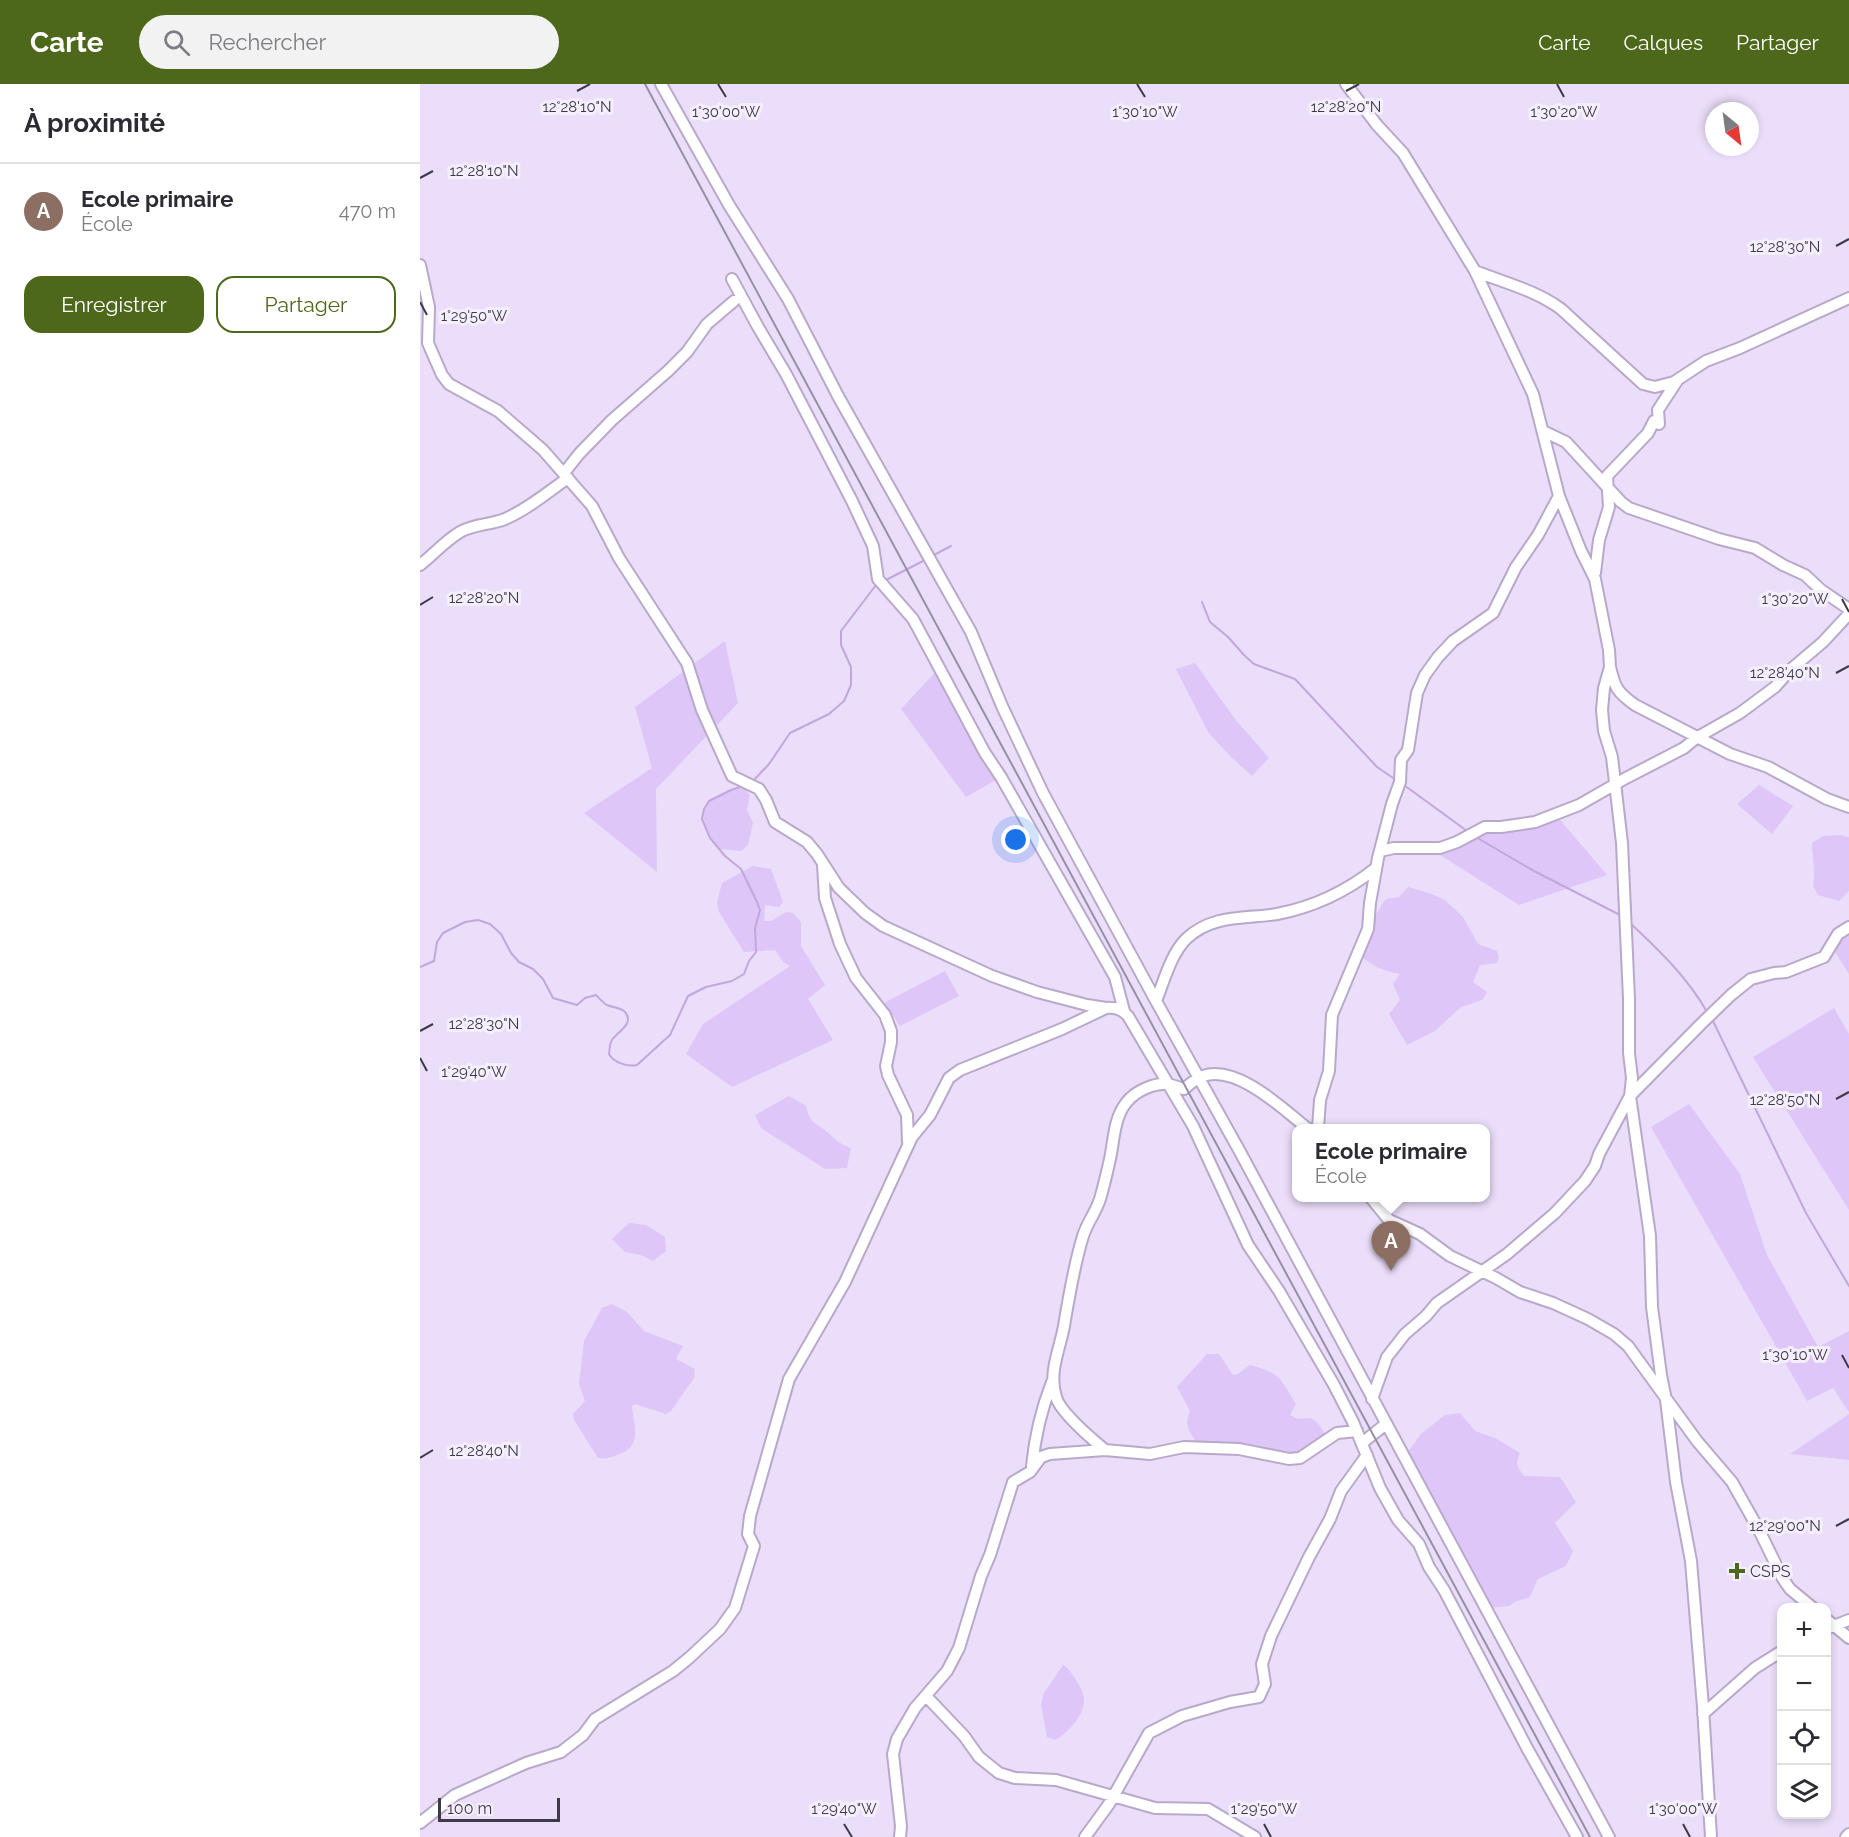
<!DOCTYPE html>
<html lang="fr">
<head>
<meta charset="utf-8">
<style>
  :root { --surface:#fff; --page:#f2f2f3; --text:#2b2b33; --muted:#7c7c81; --line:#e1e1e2; --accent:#4d681a }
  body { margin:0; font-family:Raleway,sans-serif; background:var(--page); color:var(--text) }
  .controls { position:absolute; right:18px; bottom:18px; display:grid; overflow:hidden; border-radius:12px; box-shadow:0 3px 9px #0003 }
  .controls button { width:54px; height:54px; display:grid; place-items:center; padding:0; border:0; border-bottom:2px solid var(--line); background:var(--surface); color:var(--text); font:30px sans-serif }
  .compass { position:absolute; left:1285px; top:18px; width:54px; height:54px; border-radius:50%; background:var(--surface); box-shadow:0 3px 9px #0003; rotate:151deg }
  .scale { position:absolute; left:18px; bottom:15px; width:122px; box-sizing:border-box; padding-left:6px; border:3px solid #3f3947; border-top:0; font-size:16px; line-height:21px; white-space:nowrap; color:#3f3947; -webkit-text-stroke:4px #f5effd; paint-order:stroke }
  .you { position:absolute; left:596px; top:756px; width:21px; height:21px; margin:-15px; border:4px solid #fff; border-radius:50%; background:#1a73e8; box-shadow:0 0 0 9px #1a73e833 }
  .badge { display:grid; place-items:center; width:39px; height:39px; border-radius:50%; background:var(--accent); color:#fff; font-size:20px; font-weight:700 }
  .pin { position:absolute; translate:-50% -50px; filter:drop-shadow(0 2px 3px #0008) }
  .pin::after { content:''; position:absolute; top:32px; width:21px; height:18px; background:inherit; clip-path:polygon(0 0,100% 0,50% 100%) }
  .popup { position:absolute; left:872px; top:1040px; width:198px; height:78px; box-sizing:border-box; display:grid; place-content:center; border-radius:12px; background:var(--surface); filter:drop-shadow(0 2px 4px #0005); font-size:20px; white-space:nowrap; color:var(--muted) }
  .popup b { font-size:22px; color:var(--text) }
  .popup::after { content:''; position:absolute; left:50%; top:100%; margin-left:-12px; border:12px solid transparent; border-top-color:var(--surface) }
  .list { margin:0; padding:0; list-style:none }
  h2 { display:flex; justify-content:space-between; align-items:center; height:78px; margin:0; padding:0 24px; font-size:26px }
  h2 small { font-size:20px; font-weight:400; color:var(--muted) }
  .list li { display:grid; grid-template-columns:39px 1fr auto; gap:18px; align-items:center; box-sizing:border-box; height:96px; padding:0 24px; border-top:2px solid var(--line) }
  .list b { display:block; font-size:22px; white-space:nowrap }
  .list p { margin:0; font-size:20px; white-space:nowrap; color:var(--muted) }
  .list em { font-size:20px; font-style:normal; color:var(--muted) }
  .actions { display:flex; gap:12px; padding:18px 24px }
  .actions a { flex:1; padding:14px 0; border:2px solid var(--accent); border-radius:18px; text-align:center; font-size:21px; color:var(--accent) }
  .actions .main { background:var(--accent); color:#fff }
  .icon { flex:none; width:33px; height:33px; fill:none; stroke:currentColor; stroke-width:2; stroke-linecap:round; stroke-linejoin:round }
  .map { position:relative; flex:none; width:1429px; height:1753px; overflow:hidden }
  header { display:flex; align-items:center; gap:36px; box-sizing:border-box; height:84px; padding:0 30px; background:var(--accent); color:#fff }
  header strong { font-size:28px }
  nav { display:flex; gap:33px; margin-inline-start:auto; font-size:21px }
  .search { width:420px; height:54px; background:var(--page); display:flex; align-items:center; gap:15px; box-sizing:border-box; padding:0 21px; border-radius:33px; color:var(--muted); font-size:22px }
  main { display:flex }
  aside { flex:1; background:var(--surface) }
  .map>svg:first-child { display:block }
</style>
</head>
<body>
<header>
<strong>Carte</strong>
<div class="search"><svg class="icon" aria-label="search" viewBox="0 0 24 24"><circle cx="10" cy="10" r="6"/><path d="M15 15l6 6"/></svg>Rechercher</div>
<nav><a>Carte</a><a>Calques</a><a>Partager</a></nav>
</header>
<main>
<aside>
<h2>À proximité<small></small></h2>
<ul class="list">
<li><span class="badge" style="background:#8d6e63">A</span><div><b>Ecole primaire</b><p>École</p></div><em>470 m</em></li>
</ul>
<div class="actions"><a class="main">Enregistrer</a><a>Partager</a></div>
</aside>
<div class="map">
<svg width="1429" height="1753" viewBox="0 0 1429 1753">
  <rect width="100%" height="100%" fill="#ebdefa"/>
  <!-- green -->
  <path fill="#dec6f9" d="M 305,557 L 318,619 L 236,705 L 237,788 L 164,729 L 232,684 L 215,623 Z
    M 775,579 L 815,635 L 849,674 L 832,692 L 811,673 L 788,648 L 756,585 Z
    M 520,583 L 581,693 L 546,713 L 481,625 Z
    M 1339,701 L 1373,722 L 1352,750 L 1317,720 Z
    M 322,702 L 330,711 L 327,726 L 333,739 L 328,761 L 321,767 L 300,765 C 271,731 282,714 322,702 Z
    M 1136,731 L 1187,791 L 1099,821 L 1009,764 L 1065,743 Z
    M 1420,751 L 1429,753 L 1429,807 L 1419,817 L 1398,811 L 1393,802 C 1396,787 1392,774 1392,759 L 1403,752 Z
    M 333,782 L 351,785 L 363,818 L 359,823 L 345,821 L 344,837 L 351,837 L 366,828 L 373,829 L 381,838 L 381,862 L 405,901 L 388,915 L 413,956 L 312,1003 L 266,970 L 283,940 L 370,882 L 363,878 L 355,866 L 324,868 L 299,828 L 297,818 L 302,799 Z
    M 988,803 L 1009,809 L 1025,816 L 1043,833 L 1058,860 L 1077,867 L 1079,874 L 1077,879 L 1060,881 L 1053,898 L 1067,908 L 1062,916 L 1041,923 L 1015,947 L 987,961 L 969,930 L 980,916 L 973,900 L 980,890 C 962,887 951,881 937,869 L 948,845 L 964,817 L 966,815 L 979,813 Z
    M 1429,843 L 1429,890 L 1411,862 Z
    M 525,887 L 539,912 L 480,942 L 464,919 Z
    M 1414,924 L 1429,950 L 1429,1126 L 1333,973 Z
    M 369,1012 L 386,1022 C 390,1040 394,1037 407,1048 C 418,1057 416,1058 431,1064 L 427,1084 L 405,1085 L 341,1044 L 335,1031 Z
    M 1269,1020 L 1320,1090 L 1347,1171 L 1398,1263 L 1429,1247 L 1429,1328 L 1413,1304 L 1387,1317 L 1231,1043 Z
    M 209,1139 L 226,1141 L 245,1153 L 246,1167 L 233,1177 L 221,1171 L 205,1168 L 192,1155 Z
    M 192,1220 L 207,1228 L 224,1247 L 263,1262 L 256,1275 L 275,1285 L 274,1294 L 251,1327 L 246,1330 L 215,1320 L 212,1322 C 214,1343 223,1363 197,1371 C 190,1374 185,1375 178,1374 L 154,1336 L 153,1330 L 165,1317 L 159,1300 L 164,1257 L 182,1224 Z
    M 787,1270 L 799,1270 L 813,1291 L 818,1290 L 830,1281 C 862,1290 859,1293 876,1320 L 870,1331 L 877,1335 L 891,1334 L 898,1339 L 908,1355 L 880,1374 L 781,1363 C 771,1350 763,1344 770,1327 L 757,1303 Z
    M 1040,1329 L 1055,1347 L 1075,1354 L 1100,1369 C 1095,1379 1097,1383 1104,1392 L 1140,1393 L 1156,1418 L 1135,1439 L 1153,1467 L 1146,1482 L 1118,1495 L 1110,1513 L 1094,1518 L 1090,1522 L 1067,1524 L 984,1373 L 1001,1350 L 1025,1331 Z
    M 1429,1330 L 1429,1376 L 1370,1370 Z
    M 643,1581 C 649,1584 651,1589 655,1594 C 659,1601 664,1608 664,1616 C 665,1630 647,1650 635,1656 L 627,1653 L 621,1620 L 624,1609 Z"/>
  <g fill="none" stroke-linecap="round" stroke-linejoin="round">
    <!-- stream -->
    <path stroke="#c1a7dd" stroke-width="2" d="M 512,472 L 531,462
      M 464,497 L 507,475
      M 782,518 L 790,538 L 808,553 L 824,571 L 834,580 L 875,595 L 957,683 L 976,696
      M 333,697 L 349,680 L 370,649 L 409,630 L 424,617 L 431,601 L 431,583 L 421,561 L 421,547 L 456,501
      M 984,701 L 1047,747
      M 1054,752 L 1114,787 L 1202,832
      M 1211,840 C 1239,866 1268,894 1287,928
      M 0,883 L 14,877 L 17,858 L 23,849 L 45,838 L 58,836 L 70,840 L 81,850 L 91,869 L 99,878 L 113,885 L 123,895 L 133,914 L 157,921 L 165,914 L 176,911 C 179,914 183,919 187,921 C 193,924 200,923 205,928 C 215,940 197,948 192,956 C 189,960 190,966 189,970 C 194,979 208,983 217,981 L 250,951 L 268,912 L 286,903 L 312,897 L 324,890 L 329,877 L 336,868 L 335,844 L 340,826 L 337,818 L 321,785 L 305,772 L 290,754 L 282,735 L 284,725 L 289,717 L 311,706 L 323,702
      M 1292,935 L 1386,1129 L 1429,1202"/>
    <!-- minor casing -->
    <g stroke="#b8a9ca" stroke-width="14">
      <path id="minor" d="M 241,0 L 309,121 L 368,215 L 418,312 L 551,548 L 582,622 L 623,709 L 736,917 L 819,1066 L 1189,1753
        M 926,0 L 957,41 L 983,69 L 1055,187 L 1113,310 L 1139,412 L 1161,467 L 1175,495 L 1189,566 L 1190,583 L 1184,604 L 1182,626 L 1184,647 L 1192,673 L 1202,759 L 1209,915 L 1209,969 L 1212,994 L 1210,1012 L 1230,1152 L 1232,1223 L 1241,1291 L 1246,1316 L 1256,1398 L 1271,1477 L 1283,1623 L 1291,1753
        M 0,181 L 9,223 L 8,259 L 22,291 L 29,300 L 78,327 L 123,366 L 172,422 L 199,474 L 267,579 L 282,626 L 312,692 L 339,705 L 346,716 L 355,738 L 387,758 L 397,770 L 419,804 L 445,829 L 463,842 L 572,892 L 617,908 L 667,921 L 686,924
        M 1055,187 C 1085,199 1115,206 1141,225 L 1223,300 L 1235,303 L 1254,298 L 1286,277 L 1320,264 L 1429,214
        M 312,195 L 338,243 L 366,290 L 432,417 L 453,462 L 458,495 L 493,535 L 565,669 L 581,693 L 695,893 L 704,927
        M 1239,340 L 1238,326 L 1257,297
        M 1123,347 L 1146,358 L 1201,418 L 1209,424 L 1299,455 L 1335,464 L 1363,481 L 1385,491 L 1401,506 L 1429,525
        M 144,389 L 159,370 L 192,336 L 248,287 L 267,268 L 287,240 L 314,217
        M 0,481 C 14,470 25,457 40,448 C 54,440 70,441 85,435 C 108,425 128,408 148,394
        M 1175,489 L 1179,456 L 1189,423 L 1187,392 L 1228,349 L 1234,337
        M 1190,583 C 1195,604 1197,608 1215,621 L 1310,670 L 1348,683 L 1407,715 L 1429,723
        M 960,767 L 974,764 L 1020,764 L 1037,758 L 1065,743 L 1081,743 L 1115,738 L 1159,721 L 1206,694 L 1264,664 L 1276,654 L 1320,629 L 1355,603 L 1370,586 L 1403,558 L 1429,530
        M 403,781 L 405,814 L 420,860 L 436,894 L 465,931 L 471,947 L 471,958 L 466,982 L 468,991 L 487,1031 L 488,1058
        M 736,917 C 744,897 751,870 766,855 C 792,830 825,835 857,830 C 894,823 927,807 956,784
        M 898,1044 L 900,1016 L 909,987 L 912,931 L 948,845 L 950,819 L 958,774 L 972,720 L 980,698 L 981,676 L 988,666 L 997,609 L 1005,591 L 1018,573 L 1033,557 L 1073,529 L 1096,483 L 1118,451 L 1139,412
        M 951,1114 L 969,1136 L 1000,1150 L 1030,1172 L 1076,1194 L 1100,1208 L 1133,1219 L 1168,1235 L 1194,1250 L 1208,1262 L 1277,1357 L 1312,1398 L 1339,1446 L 1363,1495 L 1370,1505 L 1393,1524
        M 952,1315 L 967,1273 L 985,1250 L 1006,1232 L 1017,1219 L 1087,1170 L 1135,1129 L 1165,1097 L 1175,1082 L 1179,1070 L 1210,1012 L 1280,941 L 1311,911 L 1331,895 L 1354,889 L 1366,888 L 1404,873 L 1418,850 L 1429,843
        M 942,1359 L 966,1340
        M 685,1366 C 673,1356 640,1328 636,1313 C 628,1288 640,1265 644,1242 C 649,1212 654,1181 663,1152 C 667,1139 676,1128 680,1115 C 684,1102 687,1088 690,1075 C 694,1056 694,1034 706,1019 C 715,1007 736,997 751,1001 C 756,1002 759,1004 764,1005 C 770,1000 776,994 783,992 C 817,980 863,1025 887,1044
        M 612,1382 C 615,1352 621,1326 632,1298
        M 1406,1535 L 1429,1554
        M 1406,1545 L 1429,1536
        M 506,1612 L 544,1652 L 559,1673 L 579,1689 L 595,1694 L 636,1696 L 735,1724 L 788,1725 L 835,1753
        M 1283,1630 L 1335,1584 L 1362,1567
        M 0,1739 L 35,1711 L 106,1679 L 141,1668 L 163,1651 L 175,1635 L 253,1587 L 269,1574 L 300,1545 L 315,1524 L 334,1462 L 328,1450 L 330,1432 L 369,1295 L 425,1198 L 492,1053 L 510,1031 L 529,994 L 540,986 L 642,945 L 686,924 C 695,923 702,925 708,932 L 773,1042 L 828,1161 L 859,1207 L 914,1301 L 933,1338 L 960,1404 L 978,1436 L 999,1460 L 1009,1483 L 1024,1506 L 1107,1664 L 1157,1753
        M 480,1753 L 481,1742 L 473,1670 L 477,1655 L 495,1624 L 527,1587 L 539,1564 L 561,1492 L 570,1471 L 593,1398 L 610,1388 L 621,1373 L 630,1370 L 685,1366 L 730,1370 L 764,1363 L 819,1365 L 869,1375 L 880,1374 L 917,1349 L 937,1347
        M 665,1753 L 689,1720 L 729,1649 L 762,1632 L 810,1618 L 839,1613 L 845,1600 L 842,1580 L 851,1552 L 889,1473 L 910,1435 L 921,1407 L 947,1371
        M 1426,1753 L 1429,1750"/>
    </g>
    <!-- minor -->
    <use href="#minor" stroke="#fff" stroke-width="10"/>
    <!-- rail -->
    <path stroke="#998fa5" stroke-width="2" d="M 225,0 L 1170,1753"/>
  </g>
  <!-- ticks -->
  <path fill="none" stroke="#3f3947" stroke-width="2" d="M 298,0 L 306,13M 717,0 L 725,13M 1137,0 L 1144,13M 157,7 L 170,0M 926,7 L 939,0M 0,94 L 13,87M 1416,162 L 1429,155M 0,218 L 7,231M 1422,515 L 1429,528M 0,521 L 13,513M 1416,589 L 1429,582M 0,947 L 13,940M 0,974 L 7,987M 1416,1015 L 1429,1008M 1422,1271 L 1429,1284M 0,1374 L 13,1366M 1416,1442 L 1429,1435M 424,1740 L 432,1753M 844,1740 L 851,1753M 1263,1740 L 1270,1753"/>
  <!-- markers -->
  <path fill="#4d681a" stroke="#f5effd" stroke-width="2" d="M1314 1478h6v6h6v6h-6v6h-6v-6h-6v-6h6z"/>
  <g text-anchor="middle" stroke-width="6" stroke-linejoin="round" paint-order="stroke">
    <!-- poi labels -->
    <g font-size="16" fill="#3f3947" stroke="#f5effd" text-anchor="start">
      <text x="1330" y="1493">CSPS</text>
    </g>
  </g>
  <g font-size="15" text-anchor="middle" fill="#3f3947" stroke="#f5effd" stroke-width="6" stroke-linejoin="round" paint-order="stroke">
    <text x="926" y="28">12°28'20"N</text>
    <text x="157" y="28">12°28'10"N</text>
    <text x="306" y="33">1°30'00"W</text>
    <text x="725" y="33">1°30'10"W</text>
    <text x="1144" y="33">1°30'20"W</text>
    <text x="64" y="92">12°28'10"N</text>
    <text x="1365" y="168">12°28'30"N</text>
    <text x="54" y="237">1°29'50"W</text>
    <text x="64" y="519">12°28'20"N</text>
    <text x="1375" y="520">1°30'20"W</text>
    <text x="1365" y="594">12°28'40"N</text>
    <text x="64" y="945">12°28'30"N</text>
    <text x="54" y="993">1°29'40"W</text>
    <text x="1365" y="1021">12°28'50"N</text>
    <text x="1375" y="1276">1°30'10"W</text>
    <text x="64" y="1372">12°28'40"N</text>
    <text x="1365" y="1447">12°29'00"N</text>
    <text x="424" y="1730">1°29'40"W</text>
    <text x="844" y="1730">1°29'50"W</text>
    <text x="1263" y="1730">1°30'00"W</text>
  </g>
</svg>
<div class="controls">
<button>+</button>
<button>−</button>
<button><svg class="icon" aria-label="locate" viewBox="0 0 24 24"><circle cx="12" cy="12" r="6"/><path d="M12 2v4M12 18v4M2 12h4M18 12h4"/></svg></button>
<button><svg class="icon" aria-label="layers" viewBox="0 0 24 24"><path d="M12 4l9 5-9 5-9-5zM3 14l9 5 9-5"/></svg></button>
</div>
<svg class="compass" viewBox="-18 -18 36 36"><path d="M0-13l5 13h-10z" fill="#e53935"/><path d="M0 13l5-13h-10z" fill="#7c7c81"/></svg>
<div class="scale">100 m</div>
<div class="you"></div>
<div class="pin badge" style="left:971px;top:1187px;background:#8d6e63">A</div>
<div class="popup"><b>Ecole primaire</b>École</div>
</div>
</main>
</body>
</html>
